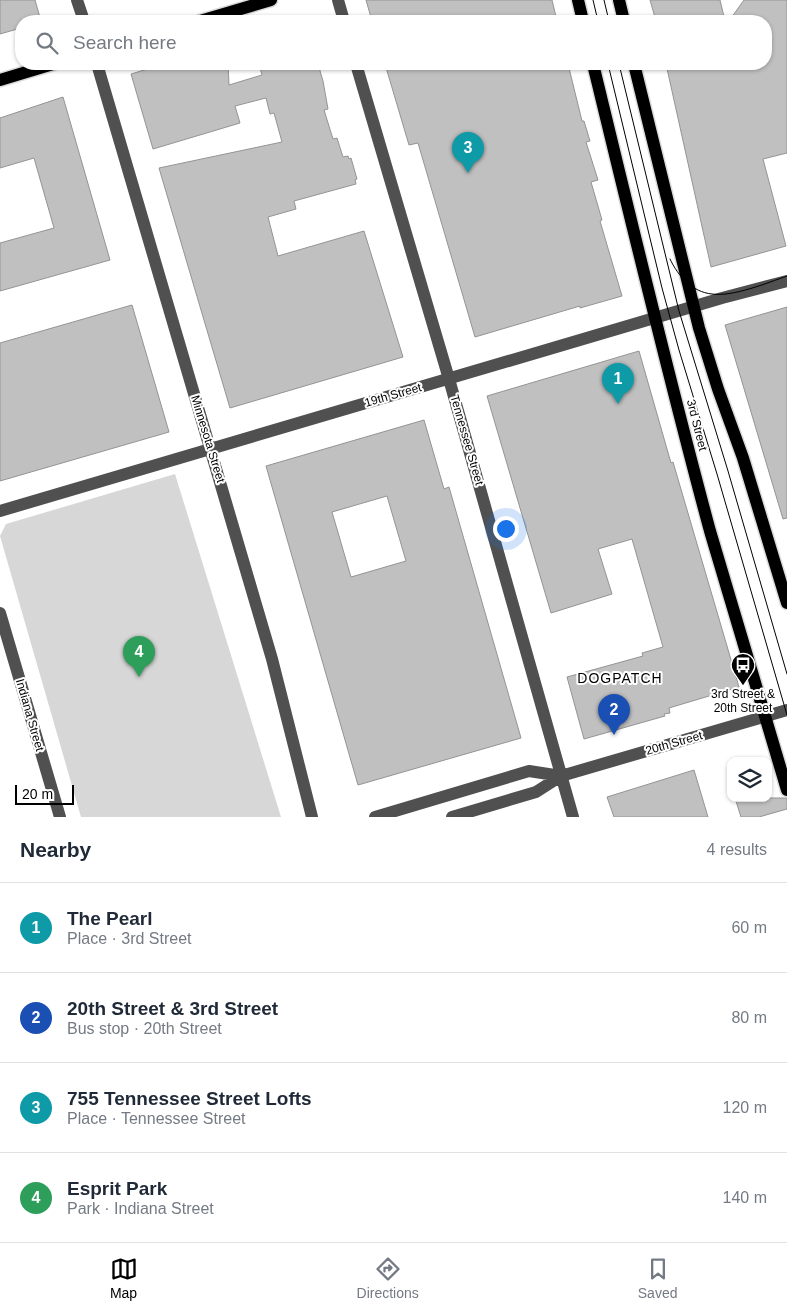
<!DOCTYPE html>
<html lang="en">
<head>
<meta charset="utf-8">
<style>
  :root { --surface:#fff; --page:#f6f6f7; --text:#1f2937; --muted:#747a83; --line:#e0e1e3; --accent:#000 }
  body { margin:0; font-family:Helvetica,sans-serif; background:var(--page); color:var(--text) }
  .controls { position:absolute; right:15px; bottom:15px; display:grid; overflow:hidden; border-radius:10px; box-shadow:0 1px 4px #0004 }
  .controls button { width:45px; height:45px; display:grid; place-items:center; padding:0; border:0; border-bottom:1px solid var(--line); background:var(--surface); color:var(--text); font:25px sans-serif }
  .scale { position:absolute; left:15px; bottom:12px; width:59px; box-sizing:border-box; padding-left:5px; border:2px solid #000; border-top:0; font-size:14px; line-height:18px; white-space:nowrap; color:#000; -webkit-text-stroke:4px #fff; paint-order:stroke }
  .you { position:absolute; left:505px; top:528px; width:18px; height:18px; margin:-12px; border:4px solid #fff; border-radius:50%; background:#1a73e8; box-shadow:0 0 0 8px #1a73e833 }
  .badge { display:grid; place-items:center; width:32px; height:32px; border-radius:50%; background:var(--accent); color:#fff; font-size:16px; font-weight:700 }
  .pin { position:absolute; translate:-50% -41px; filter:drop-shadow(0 1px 2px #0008) }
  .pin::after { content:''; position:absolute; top:26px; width:18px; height:15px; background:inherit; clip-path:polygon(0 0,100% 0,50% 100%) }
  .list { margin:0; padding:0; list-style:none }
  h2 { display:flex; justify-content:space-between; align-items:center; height:65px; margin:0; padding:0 20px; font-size:21px }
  h2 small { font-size:16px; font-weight:400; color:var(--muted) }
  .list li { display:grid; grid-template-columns:32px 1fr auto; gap:15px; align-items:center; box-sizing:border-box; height:90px; padding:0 20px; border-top:1px solid var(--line) }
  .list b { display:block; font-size:19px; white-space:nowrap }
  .list p { margin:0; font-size:16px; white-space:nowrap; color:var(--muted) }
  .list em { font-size:16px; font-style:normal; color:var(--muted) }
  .icon { flex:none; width:28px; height:28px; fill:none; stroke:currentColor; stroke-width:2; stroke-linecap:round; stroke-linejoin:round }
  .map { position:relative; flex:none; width:787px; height:817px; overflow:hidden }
  .search { position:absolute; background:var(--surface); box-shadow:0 1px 4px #0004; left:15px; right:15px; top:15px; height:55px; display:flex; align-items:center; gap:12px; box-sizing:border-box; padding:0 18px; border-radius:20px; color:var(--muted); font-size:19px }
  .sheet { height:425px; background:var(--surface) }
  nav { display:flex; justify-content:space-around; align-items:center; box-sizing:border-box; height:70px; border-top:1px solid var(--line); background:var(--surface); font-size:14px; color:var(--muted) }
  nav a { display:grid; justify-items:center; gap:2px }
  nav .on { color:var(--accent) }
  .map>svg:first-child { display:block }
</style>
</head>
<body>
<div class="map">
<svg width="787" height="817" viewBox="0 0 787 817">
  <rect width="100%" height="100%" fill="#fff"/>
  <!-- green -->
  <path fill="#d7d7d7" d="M 175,474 L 281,817 L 81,817 L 0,536 L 6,524 Z"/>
  <!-- building -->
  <path fill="#c0c0c0" stroke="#949494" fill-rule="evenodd" d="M 0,0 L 35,0 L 41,21 L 21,21 L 21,28 L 0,34 Z
    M 366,0 L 552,0 L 557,21 L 372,21 Z
    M 650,0 L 720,0 L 725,21 L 656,21 Z
    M 744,0 L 787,0 L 787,153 L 763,159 L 786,246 L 711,267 L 666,64 L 766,64 L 766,21 L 729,21 Z
    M 164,64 L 228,64 L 229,85 L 262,75 L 259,64 L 318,64 L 323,81 L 328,109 L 324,110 L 333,139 L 337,138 L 343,157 L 348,156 L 349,159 L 351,158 L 357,179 L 355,180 L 356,184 L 294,201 L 296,209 L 268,217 L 278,256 L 364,231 L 403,357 L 230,408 L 159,168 L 282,142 L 274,113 L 270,114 L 266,98 L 235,106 L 240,123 L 153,149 L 131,74 Z
    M 385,64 L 568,64 L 582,121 L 584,121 L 590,141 L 586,142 L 598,180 L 591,182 L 602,220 L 600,221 L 622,296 L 580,308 L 580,306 L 475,337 L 418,143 L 409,145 Z
    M 63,97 L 110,260 L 0,291 L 0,243 L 54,228 L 34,158 L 0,168 L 0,118 Z
    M 132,305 L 169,432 L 0,481 L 0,343 Z
    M 787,307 L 787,518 L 783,519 L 725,325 Z
    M 639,351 L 671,463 L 673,462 L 739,687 L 669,708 L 670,713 L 664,714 L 665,716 L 584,739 L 567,677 L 643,656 L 642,653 L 663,647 L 632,539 L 598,549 L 612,594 L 551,613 L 487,396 Z
    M 424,420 L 444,489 L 449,487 L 521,738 L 358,785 L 266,466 ZM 387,496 L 406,561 L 351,577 L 332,512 Z
    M 694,770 L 708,817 L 614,817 L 607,797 Z
    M 735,798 L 787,798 L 787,809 L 759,817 L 741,817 Z"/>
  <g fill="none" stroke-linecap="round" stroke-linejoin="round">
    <!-- major casing -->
    <g stroke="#dbdbdb" stroke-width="15">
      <path id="major" d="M 578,0 L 583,21
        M 619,0 L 624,21
        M 200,21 L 271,0
        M 593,64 C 631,220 668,376 710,531 L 787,790
        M 634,64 L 699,328 L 718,389 L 743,458 L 787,603
        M 0,80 L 53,64"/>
    </g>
    <!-- minor -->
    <path stroke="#505050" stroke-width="12" d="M 77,0 L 84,21
      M 338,0 L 344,21
      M 97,64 L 272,659 L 312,817
      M 356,64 L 449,379 L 573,817
      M 0,511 L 722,298 L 787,281
      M 0,613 L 60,817
      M 375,817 L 529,771 L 561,776
      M 452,817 L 536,792 L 561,776 L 787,710"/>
    <!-- major -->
    <use href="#major" stroke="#000" stroke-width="12"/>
    <!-- tram -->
    <path stroke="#000" stroke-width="1" d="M 593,0 L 598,21
      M 604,0 L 609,21
      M 608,64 L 662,288 L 679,350 L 717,474 L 787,715
      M 619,64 L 679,311 L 728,471 L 787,674
      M 670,259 C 678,276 692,292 712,294 C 733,297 767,283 787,276"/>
  </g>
  <!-- icons -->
  <defs>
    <g id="bus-pin" transform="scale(1.25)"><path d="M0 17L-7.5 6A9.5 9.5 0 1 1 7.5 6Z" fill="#000" stroke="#fff"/><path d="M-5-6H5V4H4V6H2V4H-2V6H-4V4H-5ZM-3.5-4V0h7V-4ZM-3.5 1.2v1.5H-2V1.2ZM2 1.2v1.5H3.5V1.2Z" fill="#fff"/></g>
  </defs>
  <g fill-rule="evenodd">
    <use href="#bus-pin" x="743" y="665"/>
  </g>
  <g text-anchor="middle" stroke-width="4" stroke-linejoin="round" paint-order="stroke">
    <!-- street labels -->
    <g font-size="12" fill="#000" stroke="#fff">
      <text transform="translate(393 395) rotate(-16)" y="4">19th Street</text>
      <text transform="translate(697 425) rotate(76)" y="4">3rd Street</text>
      <text transform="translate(208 439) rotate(73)" y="4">Minnesota Street</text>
      <text transform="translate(467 440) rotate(74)" y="4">Tennessee Street</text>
      <text transform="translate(30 715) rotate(74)" y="4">Indiana Street</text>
      <text transform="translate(674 743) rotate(-16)" y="4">20th Street</text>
    </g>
    <!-- poi labels -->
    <g font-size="12" fill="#000" stroke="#fff">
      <text x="743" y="698">3rd Street &amp;<tspan x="743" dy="14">20th Street</tspan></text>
    </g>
    <!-- neighbourhood labels -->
    <g font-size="14" letter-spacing="1" fill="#000" stroke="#fff">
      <text x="620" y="683">DOGPATCH</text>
    </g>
  </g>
</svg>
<div class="controls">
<button><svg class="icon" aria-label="layers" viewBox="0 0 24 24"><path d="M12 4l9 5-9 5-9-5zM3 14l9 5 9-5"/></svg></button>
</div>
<div class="scale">20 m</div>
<div class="you"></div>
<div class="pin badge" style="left:618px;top:404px;background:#0f9aa8">1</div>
<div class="pin badge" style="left:614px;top:735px;background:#1a4fb4">2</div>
<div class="pin badge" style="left:468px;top:173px;background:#0f9aa8">3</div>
<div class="pin badge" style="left:139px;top:677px;background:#2e9e5b">4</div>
<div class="search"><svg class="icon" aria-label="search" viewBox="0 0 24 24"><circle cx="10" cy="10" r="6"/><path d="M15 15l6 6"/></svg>Search here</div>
</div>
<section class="sheet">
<h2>Nearby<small>4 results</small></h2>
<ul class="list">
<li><span class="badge" style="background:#0f9aa8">1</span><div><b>The Pearl</b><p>Place · 3rd Street</p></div><em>60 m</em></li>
<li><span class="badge" style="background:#1a4fb4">2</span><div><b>20th Street &amp; 3rd Street</b><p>Bus stop · 20th Street</p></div><em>80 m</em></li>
<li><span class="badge" style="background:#0f9aa8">3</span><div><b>755 Tennessee Street Lofts</b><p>Place · Tennessee Street</p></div><em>120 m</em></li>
<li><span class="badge" style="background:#2e9e5b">4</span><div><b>Esprit Park</b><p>Park · Indiana Street</p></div><em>140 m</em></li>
</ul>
</section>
<nav>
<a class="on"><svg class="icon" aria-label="map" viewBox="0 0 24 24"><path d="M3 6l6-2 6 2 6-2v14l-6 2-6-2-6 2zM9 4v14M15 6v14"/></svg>Map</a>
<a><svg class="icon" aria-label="directions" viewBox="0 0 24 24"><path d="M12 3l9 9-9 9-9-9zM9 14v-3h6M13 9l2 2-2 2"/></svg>Directions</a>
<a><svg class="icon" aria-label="saved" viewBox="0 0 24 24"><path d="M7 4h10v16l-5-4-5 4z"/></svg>Saved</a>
</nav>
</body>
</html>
